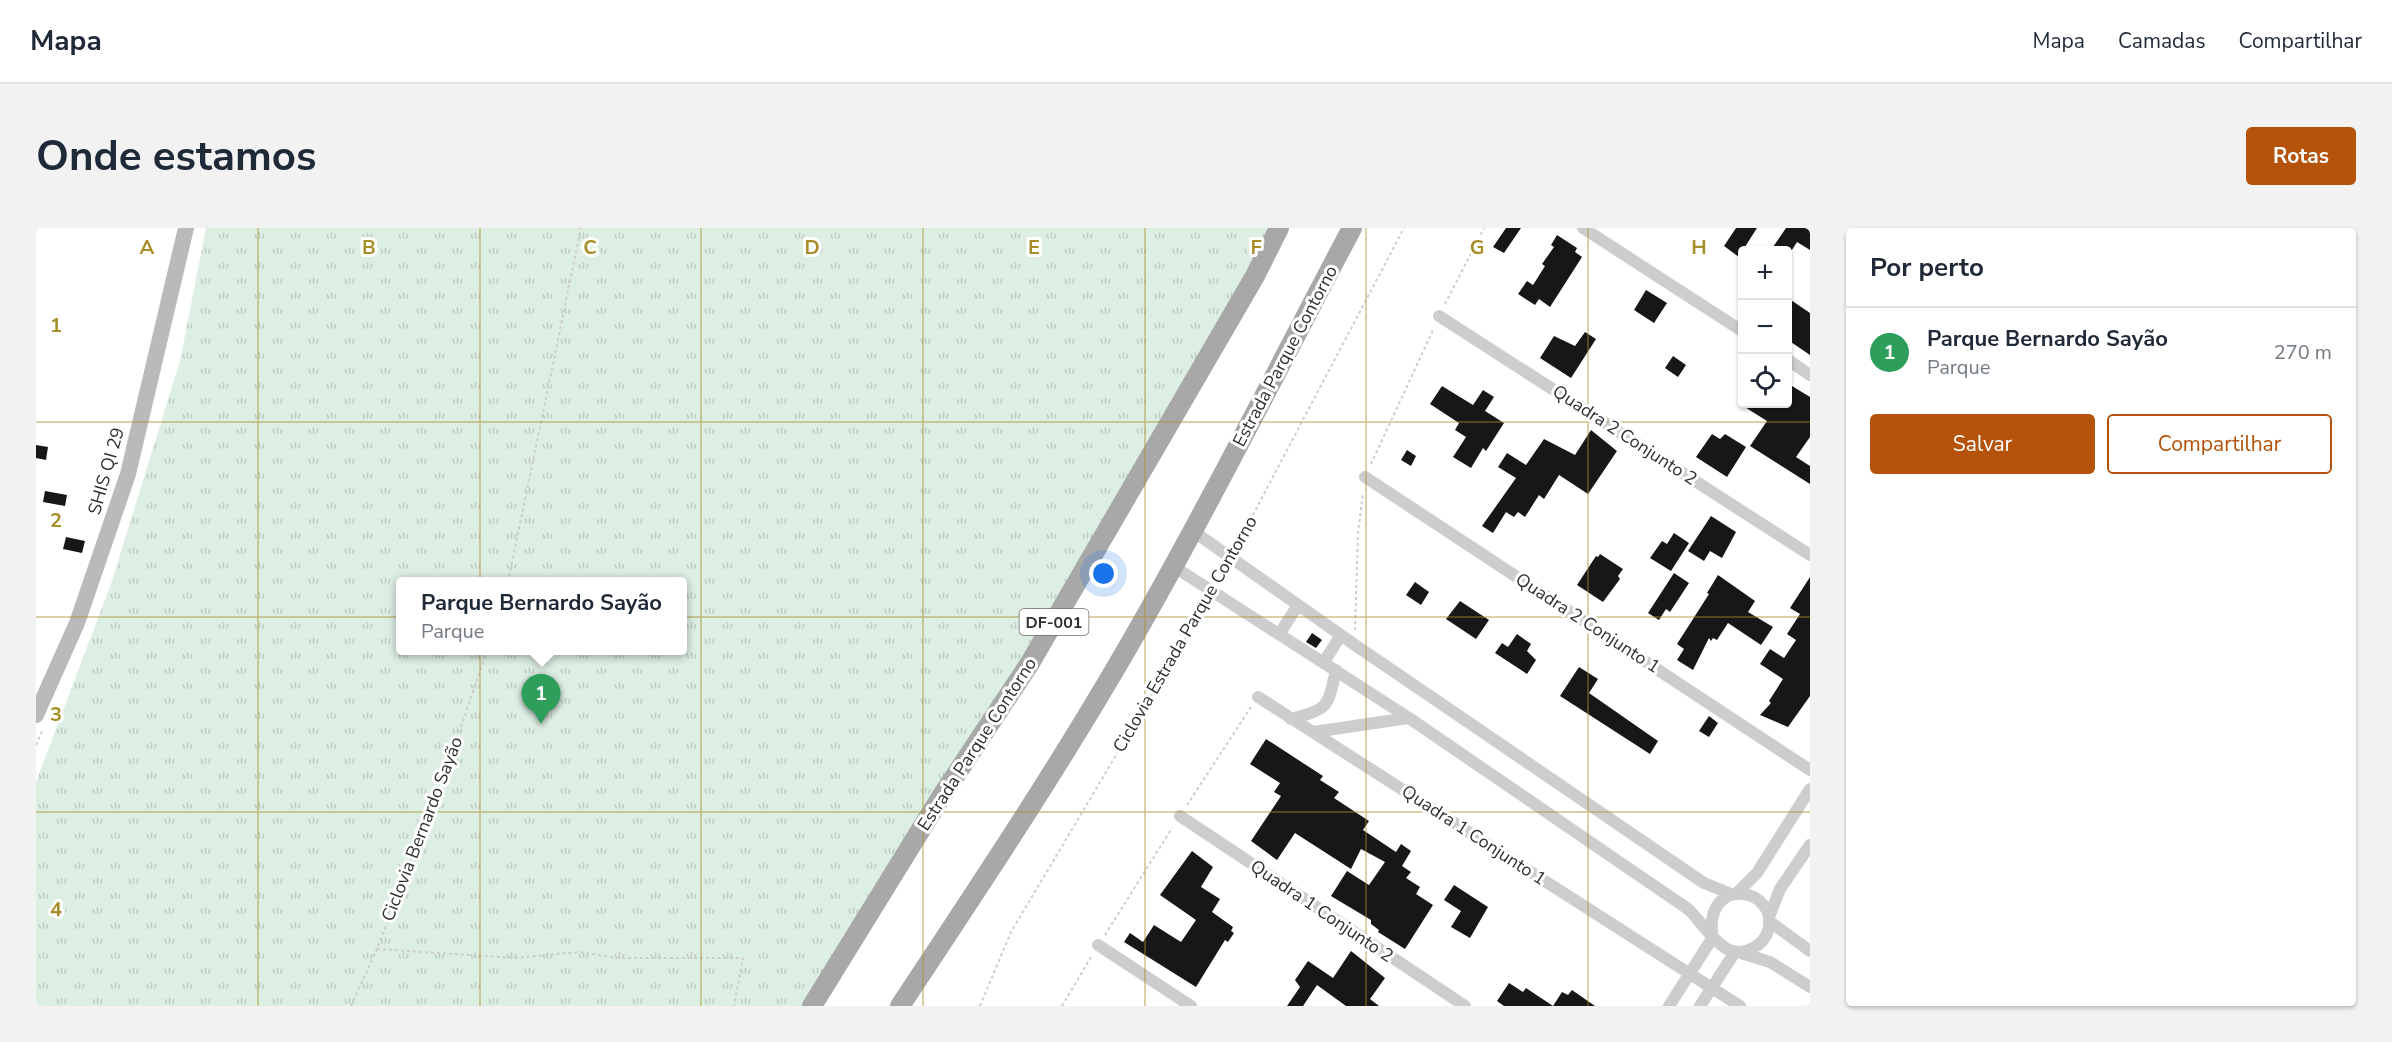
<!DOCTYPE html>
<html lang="pt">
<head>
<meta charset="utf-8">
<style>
  :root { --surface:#fff; --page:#f2f2f3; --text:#1f2937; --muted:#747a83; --line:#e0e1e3; --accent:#b45309 }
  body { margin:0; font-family:"Nunito Sans",sans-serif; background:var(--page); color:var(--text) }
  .controls { position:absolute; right:18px; top:18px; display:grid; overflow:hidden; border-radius:6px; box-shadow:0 2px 4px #0004 }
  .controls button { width:54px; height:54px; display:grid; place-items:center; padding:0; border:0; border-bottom:2px solid var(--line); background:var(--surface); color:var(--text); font:30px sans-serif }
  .you { position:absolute; left:1068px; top:346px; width:21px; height:21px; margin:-15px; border:4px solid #fff; border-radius:50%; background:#1a73e8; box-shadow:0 0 0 9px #1a73e833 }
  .badge { display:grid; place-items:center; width:39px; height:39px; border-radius:50%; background:var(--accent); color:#fff; font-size:20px; font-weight:700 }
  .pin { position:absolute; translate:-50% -50px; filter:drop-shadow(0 2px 3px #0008) }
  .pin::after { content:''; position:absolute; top:32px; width:21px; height:18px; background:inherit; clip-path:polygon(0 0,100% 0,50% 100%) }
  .popup { position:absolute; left:360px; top:349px; width:291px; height:78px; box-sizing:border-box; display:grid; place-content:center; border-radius:6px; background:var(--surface); filter:drop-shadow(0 2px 4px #0005); font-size:20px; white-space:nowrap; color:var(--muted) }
  .popup b { font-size:22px; color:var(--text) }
  .popup::after { content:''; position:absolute; left:50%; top:100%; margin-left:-12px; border:12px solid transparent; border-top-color:var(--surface) }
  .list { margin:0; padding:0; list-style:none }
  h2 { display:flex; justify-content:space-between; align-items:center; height:78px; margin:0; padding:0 24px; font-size:26px }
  h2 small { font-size:20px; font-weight:400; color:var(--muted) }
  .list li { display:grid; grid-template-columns:39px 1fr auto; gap:18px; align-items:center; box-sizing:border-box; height:90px; padding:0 24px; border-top:2px solid var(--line) }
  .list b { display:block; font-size:22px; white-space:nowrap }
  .list p { margin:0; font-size:20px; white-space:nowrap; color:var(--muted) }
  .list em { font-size:20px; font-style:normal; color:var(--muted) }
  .actions { display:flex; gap:12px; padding:18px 24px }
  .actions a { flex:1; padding:14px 0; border:2px solid var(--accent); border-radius:6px; text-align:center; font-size:21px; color:var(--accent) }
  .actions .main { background:var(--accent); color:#fff }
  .icon { flex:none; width:33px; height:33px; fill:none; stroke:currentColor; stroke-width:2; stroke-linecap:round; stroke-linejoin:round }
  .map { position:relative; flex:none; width:1774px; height:778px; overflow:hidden; border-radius:6px }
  header { display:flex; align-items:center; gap:36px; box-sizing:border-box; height:84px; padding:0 30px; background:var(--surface); border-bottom:2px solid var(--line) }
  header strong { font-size:28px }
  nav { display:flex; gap:33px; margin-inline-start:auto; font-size:21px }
  .intro { display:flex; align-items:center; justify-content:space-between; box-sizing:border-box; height:144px; padding:0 36px }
  h1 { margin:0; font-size:42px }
  .button { padding:15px 27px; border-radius:6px; background:var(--accent); color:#fff; font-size:21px; font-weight:700 }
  main { display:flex; gap:36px; padding:0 36px }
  aside { flex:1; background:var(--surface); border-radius:6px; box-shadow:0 2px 4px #0004 }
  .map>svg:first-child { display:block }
</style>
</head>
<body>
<header>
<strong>Mapa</strong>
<nav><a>Mapa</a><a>Camadas</a><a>Compartilhar</a></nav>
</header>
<div class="intro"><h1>Onde estamos</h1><a class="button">Rotas</a></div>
<main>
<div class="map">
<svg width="1774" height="778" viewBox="0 0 1774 778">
  <defs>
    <pattern id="park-tufts" width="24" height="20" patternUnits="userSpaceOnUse" patternTransform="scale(1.5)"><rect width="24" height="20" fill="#ddeee3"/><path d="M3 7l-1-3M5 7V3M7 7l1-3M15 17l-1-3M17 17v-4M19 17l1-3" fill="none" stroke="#beccc3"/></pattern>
  </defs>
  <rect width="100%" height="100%" fill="#fff"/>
  <!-- park -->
  <path fill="url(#park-tufts)" fill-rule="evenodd" d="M 170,0 L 1236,0 L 1103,261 L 776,778 L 0,778 L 0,554 L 75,356 L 144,133 ZM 364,354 L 646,354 L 646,422 L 364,422 Z"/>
  <!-- building -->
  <path fill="#171717" d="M 1470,0 L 1485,0 L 1468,25 L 1457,19 Z
    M 1700,0 L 1721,0 L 1707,22 L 1707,32 L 1688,18 Z
    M 1750,0 L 1774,0 L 1774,22 L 1761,14 L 1756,22 L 1735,22 Z
    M 1521,7 L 1541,20 L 1539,24 L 1546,29 L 1514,79 L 1503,71 L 1499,77 L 1482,66 L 1491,53 L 1497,57 L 1509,38 L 1506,36 L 1518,19 L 1515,17 Z
    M 1610,62 L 1631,75 L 1618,95 L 1598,82 Z
    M 1752,70 L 1774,85 L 1774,127 L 1752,112 Z
    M 1549,104 L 1560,111 L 1535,150 L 1504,130 L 1518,108 L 1539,118 Z
    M 1637,128 L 1650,137 L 1642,149 L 1629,140 Z
    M 1406,158 L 1437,177 L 1447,162 L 1458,169 L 1449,183 L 1468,195 L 1450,223 L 1447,220 L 1435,240 L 1417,229 L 1430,209 L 1419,202 L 1423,195 L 1394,176 Z
    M 1756,158 L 1774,169 L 1774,209 L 1760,229 L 1774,238 L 1774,256 L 1714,218 L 1731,193 L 1704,176 L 1752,176 L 1752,165 Z
    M 1555,202 L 1581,223 L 1552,266 L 1523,247 L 1508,271 L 1503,267 L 1489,289 L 1482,284 L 1478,289 L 1470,284 L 1457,305 L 1446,298 L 1480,250 L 1462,239 L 1471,225 L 1490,237 L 1508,211 L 1539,227 Z
    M 1676,206 L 1684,211 L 1689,206 L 1710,219 L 1691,249 L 1660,229 Z
    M 0,217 L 12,219 L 10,232 L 0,230 Z
    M 1371,222 L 1380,228 L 1375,238 L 1365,232 Z
    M 9,263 L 31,267 L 29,278 L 7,274 Z
    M 1675,288 L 1700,304 L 1686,330 L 1674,323 L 1668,333 L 1652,323 Z
    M 1638,305 L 1653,315 L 1635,343 L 1614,330 L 1626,313 L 1631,316 Z
    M 30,309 L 49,313 L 46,325 L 27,321 Z
    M 1564,326 L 1587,341 L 1582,348 L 1584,351 L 1567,374 L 1541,357 L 1560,328 L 1562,329 Z
    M 1638,345 L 1653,355 L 1634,384 L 1630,381 L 1623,392 L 1612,385 Z
    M 1682,347 L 1719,373 L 1712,384 L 1737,399 L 1725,417 L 1692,395 L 1681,412 L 1677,410 L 1675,413 L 1673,410 L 1657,442 L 1641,432 L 1648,421 L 1641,416 L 1673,366 L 1671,365 Z
    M 1774,349 L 1774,468 L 1752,499 L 1724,487 L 1735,475 L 1733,473 L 1747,451 L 1724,436 L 1734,421 L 1748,430 L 1760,412 L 1751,406 L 1764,386 L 1754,380 Z
    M 1379,354 L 1393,364 L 1385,377 L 1370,367 Z
    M 1424,373 L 1453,392 L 1440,411 L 1410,391 Z
    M 1276,405 L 1286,412 L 1280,420 L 1270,414 Z
    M 1481,406 L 1495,416 L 1491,423 L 1500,432 L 1491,446 L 1459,425 L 1466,415 L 1472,419 Z
    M 1543,439 L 1562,451 L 1553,465 L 1622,513 L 1614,526 L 1524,468 Z
    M 1673,488 L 1682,495 L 1673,509 L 1663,503 Z
    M 1230,511 L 1287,548 L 1284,552 L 1303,564 L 1298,570 L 1333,593 L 1327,602 L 1360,624 L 1365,616 L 1375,623 L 1366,638 L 1375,644 L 1370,650 L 1384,659 L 1380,666 L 1397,677 L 1369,721 L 1342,704 L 1343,702 L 1335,696 L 1335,692 L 1295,668 L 1311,643 L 1333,657 L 1349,634 L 1325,621 L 1315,641 L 1259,605 L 1241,632 L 1215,613 L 1245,568 L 1238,564 L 1244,555 L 1214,536 Z
    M 1156,623 L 1177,639 L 1165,659 L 1184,671 L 1176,684 L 1197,699 L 1195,703 L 1198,705 L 1192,714 L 1189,712 L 1160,759 L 1088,714 L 1094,705 L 1107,714 L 1118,697 L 1145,714 L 1160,692 L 1124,667 Z
    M 1418,657 L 1452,679 L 1434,710 L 1415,699 L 1425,683 L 1408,672 Z
    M 1315,723 L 1349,750 L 1334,771 L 1343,778 L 1310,778 L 1281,757 L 1267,778 L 1251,778 L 1264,759 L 1259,752 L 1272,733 L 1297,750 Z
    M 1473,755 L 1487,764 L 1490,760 L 1517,778 L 1468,778 L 1461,773 Z
    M 1536,762 L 1559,778 L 1517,778 L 1526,764 L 1532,767 Z"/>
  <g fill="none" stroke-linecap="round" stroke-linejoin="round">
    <!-- path -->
    <path stroke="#cdcdcd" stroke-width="2" stroke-dasharray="3 3" stroke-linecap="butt" d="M 1409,76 L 1448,0
      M 1335,236 L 1398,100
      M 1200,319 L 1368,0
      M 1183,353 L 1188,342
      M 472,354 L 545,0
      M 1319,402 L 1322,305 L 1327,265
      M 0,517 L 7,501
      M 1151,577 L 1215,479
      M 1069,707 L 1136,600
      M 341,721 L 479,730 L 543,724 L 582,730 L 707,730 L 698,778
      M 315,778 L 341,721 L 419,517 L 451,422
      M 944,778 L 975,704 L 1171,374
      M 1026,778 L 1055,729"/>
    <!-- street -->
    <path stroke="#cdcdcd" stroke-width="12" d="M 1547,0 L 1706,103
      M 1403,88 L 1774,327
      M 1752,132 L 1774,147
      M 1329,249 L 1774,542
      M 1157,303 L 1319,417 L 1668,655 L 1695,666
      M 1137,338 L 1373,490 L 1652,681 C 1669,696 1688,737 1717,720 C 1724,717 1730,710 1732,703 C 1744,660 1670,646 1676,706
      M 1244,405 L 1262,377
      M 1288,434 L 1305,407
      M 1222,469 L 1704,778
      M 1255,491 C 1294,480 1291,480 1300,442
      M 1277,504 L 1373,490
      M 1144,588 L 1429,778
      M 1701,665 L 1721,645 L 1774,561
      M 1733,689 L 1744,661 L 1774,617
      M 1733,693 L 1774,723
      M 1062,717 L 1155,778
      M 1705,725 L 1734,734 L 1774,759
      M 1633,778 L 1677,709
      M 1664,778 L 1699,724"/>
    <!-- secondary -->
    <path stroke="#bababa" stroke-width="16" d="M 0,487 L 41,395 L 92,246 L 150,0"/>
    <!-- primary -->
    <path stroke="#a8a8a8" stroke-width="20" d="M 776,778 L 905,569 L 994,435 L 1219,48 L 1243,0
      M 864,778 C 942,660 1021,542 1092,419 C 1171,282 1242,140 1316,0"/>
  </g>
  <!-- grid -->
  <path fill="none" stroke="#a78e28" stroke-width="1.5" stroke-opacity="0.55" d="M 222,0 L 222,778M 444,0 L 444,778M 665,0 L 665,778M 887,0 L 887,778M 1109,0 L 1109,778M 1330,0 L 1330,778M 1552,0 L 1552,778M 0,194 L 1774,194M 0,389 L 1774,389M 0,584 L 1774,584"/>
  <g text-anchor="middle" stroke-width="6" stroke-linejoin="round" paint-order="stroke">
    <!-- shield labels -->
    <rect fill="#fff" stroke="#6e6e6e" stroke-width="1.5" x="983.5" y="381" width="69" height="26" rx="4.5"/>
    <g font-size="16" font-weight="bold" fill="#303030">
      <text x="1018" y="400">DF-001</text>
    </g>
    <!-- street labels -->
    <g font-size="18" fill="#303030" stroke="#fff">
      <text transform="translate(1249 128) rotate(-62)" y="6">Estrada Parque Contorno</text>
      <text transform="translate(1589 207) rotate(33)" y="6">Quadra 2 Conjunto 2</text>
      <text transform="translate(70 243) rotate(-74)" y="6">SHIS QI 29</text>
      <text transform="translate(1552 395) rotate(33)" y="6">Quadra 2 Conjunto 1</text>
      <text transform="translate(1149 406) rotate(-60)" y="6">Ciclovia Estrada Parque Contorno</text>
      <text transform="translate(941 516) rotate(-57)" y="6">Estrada Parque Contorno</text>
      <text transform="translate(386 601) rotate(-69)" y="6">Ciclovia Bernardo Sayão</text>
      <text transform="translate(1438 607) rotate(33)" y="6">Quadra 1 Conjunto 1</text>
      <text transform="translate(1286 683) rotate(34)" y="6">Quadra 1 Conjunto 2</text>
    </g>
  </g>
  <g font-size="20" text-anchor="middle" font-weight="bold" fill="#a78e28" stroke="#fff" stroke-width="6" stroke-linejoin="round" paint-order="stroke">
    <text x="111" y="26">A</text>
    <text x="333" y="26">B</text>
    <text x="554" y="26">C</text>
    <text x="776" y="26">D</text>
    <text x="998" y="26">E</text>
    <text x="1220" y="26">F</text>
    <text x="1441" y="26">G</text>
    <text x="1663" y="26">H</text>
    <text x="20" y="104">1</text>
    <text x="20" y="299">2</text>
    <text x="20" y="493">3</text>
    <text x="20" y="688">4</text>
  </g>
</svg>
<div class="controls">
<button>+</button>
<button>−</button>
<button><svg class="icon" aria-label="locate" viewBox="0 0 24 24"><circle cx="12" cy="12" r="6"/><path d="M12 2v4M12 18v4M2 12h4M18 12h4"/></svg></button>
</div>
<div class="you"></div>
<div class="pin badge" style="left:505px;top:496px;background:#2e9e5b">1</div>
<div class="popup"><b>Parque Bernardo Sayão</b>Parque</div>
</div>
<aside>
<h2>Por perto<small></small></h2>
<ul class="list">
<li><span class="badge" style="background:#2e9e5b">1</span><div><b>Parque Bernardo Sayão</b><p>Parque</p></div><em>270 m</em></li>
</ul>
<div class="actions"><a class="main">Salvar</a><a>Compartilhar</a></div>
</aside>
</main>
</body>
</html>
